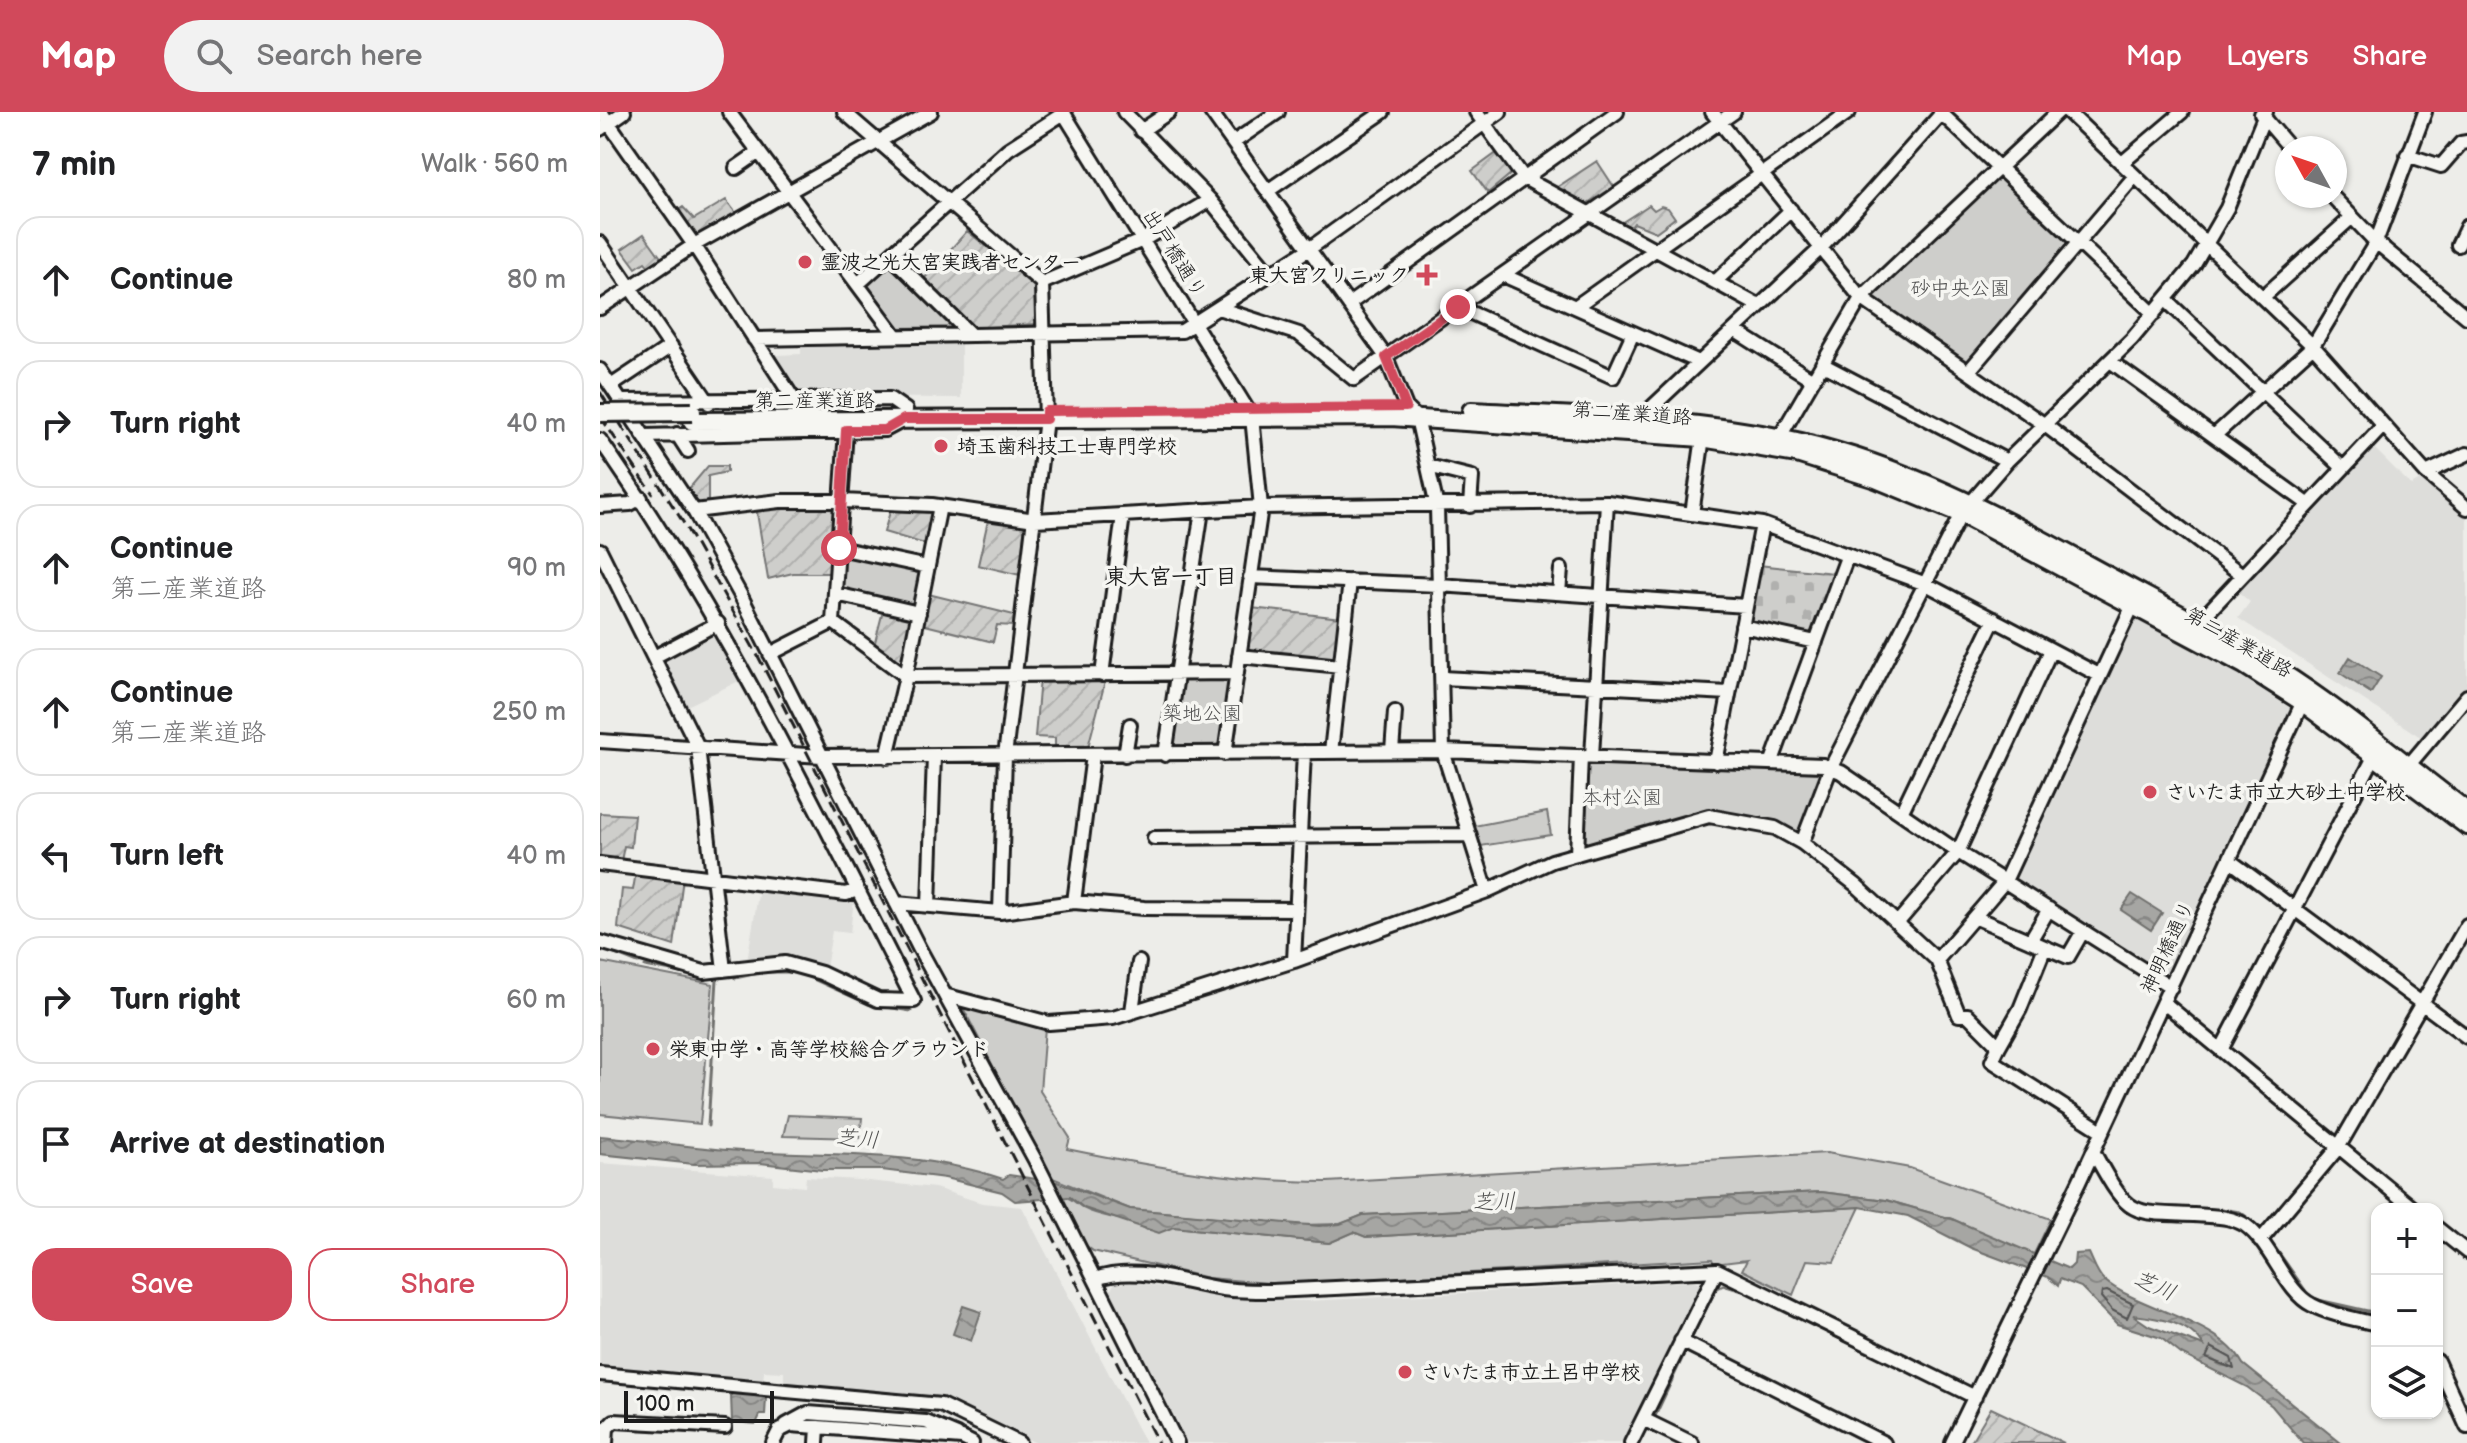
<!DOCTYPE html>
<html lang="en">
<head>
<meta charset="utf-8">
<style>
  :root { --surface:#fff; --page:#f2f2f2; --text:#202124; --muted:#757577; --line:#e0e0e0; --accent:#d1495b }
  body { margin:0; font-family:"Balsamiq Sans","Klee One",sans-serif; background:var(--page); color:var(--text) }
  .controls { position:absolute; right:24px; bottom:24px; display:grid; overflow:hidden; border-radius:16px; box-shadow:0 2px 6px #0004 }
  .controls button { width:72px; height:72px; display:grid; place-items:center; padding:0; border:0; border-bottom:2px solid var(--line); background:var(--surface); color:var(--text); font:40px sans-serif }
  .compass { position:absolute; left:1675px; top:24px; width:72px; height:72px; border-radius:50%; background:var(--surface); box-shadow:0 2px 6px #0004; rotate:310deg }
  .scale { position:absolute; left:24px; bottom:20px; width:150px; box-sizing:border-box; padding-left:8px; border:4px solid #1c1c1c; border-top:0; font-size:22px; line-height:28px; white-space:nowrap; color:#1c1c1c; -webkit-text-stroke:6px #f6f6f2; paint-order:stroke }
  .stop { position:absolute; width:24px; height:24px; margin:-18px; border:6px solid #d1495b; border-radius:50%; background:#fff }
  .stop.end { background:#d1495b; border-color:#fff; box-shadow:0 2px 8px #0008 }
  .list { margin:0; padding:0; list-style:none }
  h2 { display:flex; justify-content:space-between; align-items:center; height:104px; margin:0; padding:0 32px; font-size:34px }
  h2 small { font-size:26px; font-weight:400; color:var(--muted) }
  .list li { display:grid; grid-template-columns:52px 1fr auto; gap:24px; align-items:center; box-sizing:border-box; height:128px; margin:0 16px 16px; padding:0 16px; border:2px solid var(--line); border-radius:24px }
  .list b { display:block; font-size:30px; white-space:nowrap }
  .list p { margin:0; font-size:26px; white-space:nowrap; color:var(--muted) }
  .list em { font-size:26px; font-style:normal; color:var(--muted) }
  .actions { display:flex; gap:16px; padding:24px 32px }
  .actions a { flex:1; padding:18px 0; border:2px solid var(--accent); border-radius:24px; text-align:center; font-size:28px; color:var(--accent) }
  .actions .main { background:var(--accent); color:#fff }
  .icon { flex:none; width:44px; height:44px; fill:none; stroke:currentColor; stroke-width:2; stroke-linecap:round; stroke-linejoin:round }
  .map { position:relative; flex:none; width:1867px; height:1331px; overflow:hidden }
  header { display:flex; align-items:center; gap:48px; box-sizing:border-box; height:112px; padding:0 40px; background:var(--accent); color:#fff }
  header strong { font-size:38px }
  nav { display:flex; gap:44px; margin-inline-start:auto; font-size:28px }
  .search { width:560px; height:72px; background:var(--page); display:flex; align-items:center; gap:20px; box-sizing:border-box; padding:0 28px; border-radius:44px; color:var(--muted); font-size:30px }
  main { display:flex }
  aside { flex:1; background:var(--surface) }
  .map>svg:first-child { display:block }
</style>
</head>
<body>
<header>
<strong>Map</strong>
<div class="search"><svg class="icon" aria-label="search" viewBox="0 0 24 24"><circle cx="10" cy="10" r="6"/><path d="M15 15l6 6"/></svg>Search here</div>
<nav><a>Map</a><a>Layers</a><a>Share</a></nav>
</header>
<main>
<aside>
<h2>7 min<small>Walk · 560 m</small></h2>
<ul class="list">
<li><svg class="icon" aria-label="ahead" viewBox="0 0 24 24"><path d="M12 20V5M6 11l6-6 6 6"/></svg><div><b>Continue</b></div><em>80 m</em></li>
<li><svg class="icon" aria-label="right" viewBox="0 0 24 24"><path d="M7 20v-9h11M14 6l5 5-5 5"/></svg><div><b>Turn right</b></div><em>40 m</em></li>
<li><svg class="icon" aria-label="ahead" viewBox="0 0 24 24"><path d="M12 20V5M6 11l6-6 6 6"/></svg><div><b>Continue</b><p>第二産業道路</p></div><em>90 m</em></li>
<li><svg class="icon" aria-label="ahead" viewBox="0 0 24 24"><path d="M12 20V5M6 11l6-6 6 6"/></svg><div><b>Continue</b><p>第二産業道路</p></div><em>250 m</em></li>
<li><svg class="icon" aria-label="left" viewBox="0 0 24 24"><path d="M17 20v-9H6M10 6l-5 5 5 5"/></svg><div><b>Turn left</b></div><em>40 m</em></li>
<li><svg class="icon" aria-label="right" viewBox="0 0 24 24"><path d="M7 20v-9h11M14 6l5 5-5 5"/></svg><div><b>Turn right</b></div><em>60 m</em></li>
<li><svg class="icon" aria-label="arrive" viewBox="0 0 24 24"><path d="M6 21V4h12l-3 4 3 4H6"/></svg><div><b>Arrive at destination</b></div></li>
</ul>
<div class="actions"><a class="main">Save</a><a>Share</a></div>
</aside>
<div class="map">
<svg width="1867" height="1331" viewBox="0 0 1867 1331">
  <defs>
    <pattern id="cemetery-stones" width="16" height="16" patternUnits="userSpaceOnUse" patternTransform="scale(2)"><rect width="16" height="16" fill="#cececb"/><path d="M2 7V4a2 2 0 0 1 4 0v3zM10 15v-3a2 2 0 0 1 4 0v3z" fill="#b0b0ae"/></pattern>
    <pattern id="garden-furrows" width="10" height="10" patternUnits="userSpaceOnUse" patternTransform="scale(2)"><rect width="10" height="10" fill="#cececb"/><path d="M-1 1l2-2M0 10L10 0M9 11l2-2" fill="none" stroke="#b0b0ae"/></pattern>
    <pattern id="water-waves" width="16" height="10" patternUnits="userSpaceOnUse" patternTransform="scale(2)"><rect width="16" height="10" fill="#a6a6a3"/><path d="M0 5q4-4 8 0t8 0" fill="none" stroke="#868684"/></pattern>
  </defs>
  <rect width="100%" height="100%" fill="#edede9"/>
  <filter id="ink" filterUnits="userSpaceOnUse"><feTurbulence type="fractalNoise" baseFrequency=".0125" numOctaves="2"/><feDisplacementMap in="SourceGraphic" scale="16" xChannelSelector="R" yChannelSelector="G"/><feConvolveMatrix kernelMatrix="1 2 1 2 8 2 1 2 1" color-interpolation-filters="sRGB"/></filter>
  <g filter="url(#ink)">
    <!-- built -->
    <path fill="#ddddda" d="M 201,228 L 361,229 L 361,286 L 202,285 L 176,243 L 201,242 Z
      M 1774,336 L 1811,373 L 1822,367 L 1867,404 L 1867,573 L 1825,628 L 1638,506 L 1650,490 L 1636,478 Z
      M 1532,505 L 1617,549 L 1690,596 L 1566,861 L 1410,765 Z
      M 117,521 L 143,567 L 87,594 L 62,549 Z
      M 159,777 L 254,787 L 250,821 L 232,819 L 226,857 L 188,845 L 147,849 Z
      M 0,1051 L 173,1064 L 173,1072 L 205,1075 L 206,1065 L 259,1068 L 335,1076 L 382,1091 L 422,1095 L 545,1331 L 436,1331 L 347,1286 L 184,1274 L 184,1260 L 164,1259 L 163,1272 L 0,1257 Z
      M 1096,1169 L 1101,1175 L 1023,1331 L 588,1331 L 510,1179 L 514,1172 L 534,1170 L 628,1187 L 707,1189 Z"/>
    <!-- green -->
    <path fill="#cececb" stroke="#757574" stroke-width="2" d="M 1396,61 L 1471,132 L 1367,254 L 1270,185 Z
      M 289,149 L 356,215 L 299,216 L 266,171 Z
      M 243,439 L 323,458 L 314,495 L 240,478 Z
      M 632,566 L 620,637 L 572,636 L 582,567 Z
      M 985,649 L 1224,658 L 1198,723 L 1174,711 L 1111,698 L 982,733 Z
      M 947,700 L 951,723 L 881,734 L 874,714 Z
      M 0,850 L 113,872 L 100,1012 L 0,1002 Z
      M 360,890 L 445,915 L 440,979 L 470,1026 L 467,1037 C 554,1055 639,1070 727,1070 L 1227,1041 L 1310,1056 L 1451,1107 L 1433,1144 L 1352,1107 L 1286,1088 L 1221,1080 L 763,1103 L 741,1112 L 700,1113 L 530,1097 L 450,1065 Z
      M 188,1003 L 262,1006 L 260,1026 L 183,1024 Z
      M 460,1084 C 471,1085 474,1090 483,1096 C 503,1107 529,1105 547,1118 L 574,1115 L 729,1131 L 754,1120 L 766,1125 L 1260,1095 L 1234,1150 L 1207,1148 L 1193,1183 L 1142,1158 L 1147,1148 L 1114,1152 L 1112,1147 L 681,1172 L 608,1166 L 493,1139 L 484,1132 Z"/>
    <!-- cemetery -->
    <path fill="url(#cemetery-stones)" stroke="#757574" stroke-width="2" d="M 1158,453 L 1235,461 L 1213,521 L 1209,523 L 1150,510 L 1148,506 Z"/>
    <!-- garden -->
    <path fill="url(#garden-furrows)" stroke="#757574" stroke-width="2" d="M 898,40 L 913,60 L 888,81 L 872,59 Z
      M 997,49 L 1014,75 L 986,92 L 956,76 Z
      M 126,88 L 136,101 L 94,124 L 77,99 L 83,95 L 94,107 Z
      M 1049,93 L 1054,98 L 1061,94 L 1068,96 L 1075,106 L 1056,120 L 1034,111 L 1031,115 L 1021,111 Z
      M 367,119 L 434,172 L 436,212 L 374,216 L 323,168 Z
      M 44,122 L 62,147 L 49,155 L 45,150 L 36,156 L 22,137 Z
      M 108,354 L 127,354 L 127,360 L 108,364 L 108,392 L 99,394 L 87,379 Z
      M 292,393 L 335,397 L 328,433 L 284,420 Z
      M 237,394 L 232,461 L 193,461 L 168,467 L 156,395 Z
      M 389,404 L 425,410 L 420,463 L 378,453 Z
      M 328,482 L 414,503 L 413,514 L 397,513 L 393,530 L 321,512 Z
      M 284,495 L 313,503 L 300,551 L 274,534 Z
      M 651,496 L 741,506 L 736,550 L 646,539 Z
      M 440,566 L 506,566 L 488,635 L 455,634 L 455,626 L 435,625 Z
      M 0,701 L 34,703 L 31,735 L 24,734 L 21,749 L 0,746 Z
      M 36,760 L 83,766 L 74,834 L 18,816 L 22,777 L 33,778 Z
      M 1391,1296 L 1464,1331 L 1370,1331 Z"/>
    <!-- water -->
    <path fill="url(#water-waves)" stroke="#6f6f6d" stroke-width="2" fill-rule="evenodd" d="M 1750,545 L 1781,565 L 1771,581 L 1740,561 Z
      M 1532,782 L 1562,801 L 1551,818 L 1521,798 Z
      M 0,1024 C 47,1028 94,1036 141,1039 C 230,1044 318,1038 403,1067 L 409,1063 L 457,1070 L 530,1097 L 719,1114 L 740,1112 L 763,1103 L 1221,1080 L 1286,1088 L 1352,1107 L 1469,1157 L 1474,1152 L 1475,1142 L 1489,1141 C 1493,1149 1497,1162 1504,1168 C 1540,1198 1619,1208 1643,1252 L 1741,1331 L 1703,1331 L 1672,1294 L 1647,1275 L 1581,1242 L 1561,1226 L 1517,1212 L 1481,1175 L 1460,1167 L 1458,1174 L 1448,1165 L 1371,1136 L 1308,1104 L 1260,1095 L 766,1125 L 754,1120 L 729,1131 L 574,1115 L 559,1121 L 484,1096 L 470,1085 L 415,1089 L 402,1080 L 345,1066 L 282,1058 L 222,1058 L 160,1051 L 94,1052 L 0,1042 ZM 1533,1203 C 1559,1206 1589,1210 1604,1234 L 1549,1214 Z
      M 363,1194 L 381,1200 L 371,1229 L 353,1222 Z
      M 134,1280 L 166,1286 L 165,1303 L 160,1303 L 156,1312 L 132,1310 L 131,1283 Z"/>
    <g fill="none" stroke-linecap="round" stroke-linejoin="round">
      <!-- shore -->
      <path stroke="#535352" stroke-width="2" d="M 1507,1179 L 1533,1192 L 1527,1206 L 1512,1198 L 1501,1185 L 1502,1180 Z
        M 1611,1235 L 1631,1246 L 1634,1257 L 1606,1246 Z"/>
      <!-- stream -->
      <path stroke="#6f6f6d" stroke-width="3" d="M 0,836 L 38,851
        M 45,854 L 93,863
        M 202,862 L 268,892 L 311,899
        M 135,866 L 163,860 L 191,860
        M 108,1014 L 117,867 L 108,865
        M 1586,1097 L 1606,1097
        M 1621,1097 L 1640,1100 L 1663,1118
        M 1669,1127 L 1705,1178
        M 1714,1187 L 1772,1200
        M 1775,1203 L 1777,1203
        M 1092,1225 L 1116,1177 L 1123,1173 L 1146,1180 L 1267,1240
        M 1852,1267 L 1867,1299
        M 1055,1304 L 1085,1240
        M 1039,1331 L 1046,1316"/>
      <!-- minor casing -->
      <g stroke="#1c1c1c" stroke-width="18">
        <path id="minor" d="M 1,0 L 94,133 L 194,288
          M 129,0 L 296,224
          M 244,0 L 442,171 L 446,307 L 405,644 L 400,800
          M 463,0 L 652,305 L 661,395 L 625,642
          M 524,0 L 610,88 L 670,162
          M 611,0 L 786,245 L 806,295 L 817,306 L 837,395 L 843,639 L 887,779
          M 876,0 L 924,66 L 1159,194
          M 1112,0 L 1261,186 L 1445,313 L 1641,462
          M 1340,0 L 1554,202
          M 1468,0 L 1713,234 L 1826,361 L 1867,396
          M 1661,2 L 1690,36
          M 0,17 L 24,0
          M 541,19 L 569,0
          M 634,30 L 678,0
          M 1807,43 L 1841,54 L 1861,31 L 1867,30
          M 1522,51 L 1582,0
          M 136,56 L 159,40
          M 669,78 L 783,0
          M 1732,84 L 1776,130 L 1867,205
          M 0,131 L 109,291
          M 1858,133 L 1867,114
          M 291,144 L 370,222
          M 903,163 L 1099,250
          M 1115,170 L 1191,98
          M 442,171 L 543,128 L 610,88
          M 258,172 L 408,37 L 464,1
          M 1663,185 L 1751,106
          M 1566,188 L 1743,356
          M 749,192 L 1017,0
          M 858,195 L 1013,265 L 1033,221
          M 975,195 L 1249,0
          M 0,196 L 94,133 L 331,0
          M 618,196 L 699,222 L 754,267 L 1134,0
          M 1134,218 L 1213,268
          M 154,227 L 582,219 L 709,137 L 900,0
          M 1510,249 L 1708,392
          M 1222,252 L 1407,349
          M 0,258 L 94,399 L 141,484 L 319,836 L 435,1048 L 577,1331
          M 1368,260 L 1535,64
          M 11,274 L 71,234
          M 22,289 L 290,287 L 306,298
          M 1043,314 L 1050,297 L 1221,136 L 1342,1
          M 77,322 L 88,339
          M 45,324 L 285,318 L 302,309
          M 1614,324 L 1713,234 L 1776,130 L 1825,0
          M 0,328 C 124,504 216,697 314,889 L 278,888 L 221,861 L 185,851 L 104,860 L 0,830
          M 1175,333 L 1261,186 L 1458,0
          M 828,354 L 872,365 L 870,394
          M 1826,361 L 1867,342
          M 0,394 L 30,392 L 41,386
          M 340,394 L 306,564 L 637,561
          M 94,399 L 180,389 L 242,389 L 332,393 L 435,408 L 661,395 L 1007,390 L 1162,412 L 1326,472 L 1499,563
          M 1092,402 L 1104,318
          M 239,436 L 328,455
          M 0,438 L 98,635 L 124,858
          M 650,465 L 839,473 L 1146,494
          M 959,481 L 961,457
          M 236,482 L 319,501
          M 233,510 L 306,564 L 287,645
          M 1597,512 L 1783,314
          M 1142,514 L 1216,530
          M 170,542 L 233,510 L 246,318
          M 639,544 L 741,554
          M 54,545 L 118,511
          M 502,563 L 523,403
          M 842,566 L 1129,581
          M 0,629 L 221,644 L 843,639 L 1223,653 L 1241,660 L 1358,740 L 1571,875
          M 792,639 L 795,600
          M 731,640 L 750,469
          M 525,643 L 530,613
          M 565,643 L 602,398
          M 992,644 L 1007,390
          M 1172,649 L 1247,445
          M 1116,650 L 1162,412
          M 1808,654 L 1867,584
          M 1302,699 L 1394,507
          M 554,726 L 870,723
          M 1202,731 L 1231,655 L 1361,402 L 1407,349 L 1532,227 L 1594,153 L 1627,96 L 1666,0
          M 977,742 L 981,644
          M 1629,748 L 1867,925
          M 0,752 L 246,782 L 257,778
          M 474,790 L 493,643
          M 296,791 L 400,800 L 474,790 L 544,796 L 696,797
          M 329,794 L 334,644
          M 1374,805 L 1468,845 L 1483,819
          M 1299,809 L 1358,740 L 1451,538
          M 1430,829 L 1449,797
          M 1337,848 L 1405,769 L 1533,493
          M 694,849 L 704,640
          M 348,884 L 449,911 L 513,906 L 694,849 L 887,779 L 952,749 L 1109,704 L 1175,716 L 1202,731 L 1256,773 L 1337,848 L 1359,903 L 1368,903 L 1399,934 L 1392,949 L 1502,1019
          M 1563,890 L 1814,1097
          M 532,899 L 539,850
          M 1399,934 L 1420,897 L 1445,835
          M 1621,938 L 1774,645
          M 1493,1039 C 1533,1113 1530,1098 1609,1104 C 1621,1105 1634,1106 1645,1113 C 1672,1132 1685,1180 1712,1193 C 1731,1203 1756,1207 1777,1212
          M 1837,1116 L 1867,1140
          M 1660,1129 L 1738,1036 L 1867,813
          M 495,1167 C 538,1152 580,1171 623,1177 C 639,1179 656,1179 672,1179 L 1117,1158 L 1375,1285
          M 1081,1229 L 1284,1331
          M 1837,1249 L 1867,1315
          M 0,1262 L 341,1293 L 419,1331
          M 1043,1307 L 1092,1331
          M 186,1313 L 208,1301 L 326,1310 L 357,1323
          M 6,1331 L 7,1316 L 14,1309 L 125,1315
          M 173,1331 L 179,1319 L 191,1313 L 362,1326 L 372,1331
          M 217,1331 L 218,1315
          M 1031,1331 L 1117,1158
          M 1352,1331 L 1479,1070 L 1705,585"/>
      </g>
      <!-- major casing -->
      <g stroke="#1c1c1c" stroke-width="22">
        <path id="major" d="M 871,299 C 981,305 1093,305 1201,330 C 1301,353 1394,401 1483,450 C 1548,486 1615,519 1678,558 C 1745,600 1804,652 1867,699
          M 92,309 L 791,305 L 1102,326 L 1197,342 L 1276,367 L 1361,402 L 1644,553 L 1702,590 L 1867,714"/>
      </g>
      <!-- minor -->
      <use href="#minor" stroke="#f6f6f2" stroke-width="12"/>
      <!-- major -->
      <use href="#major" stroke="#f6f6f2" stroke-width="16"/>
      <!-- rail -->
      <path stroke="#1c1c1c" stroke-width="3" stroke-dasharray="12 6" stroke-linecap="butt" d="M 0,280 L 83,410 L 159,546 L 558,1331
        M 0,304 L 53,382"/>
      <!-- major-bridge casing -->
      <g stroke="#1c1c1c" stroke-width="22" stroke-linecap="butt">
        <path id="major-bridge" d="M 0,301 L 92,300"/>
      </g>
      <!-- major-bridge -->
      <use href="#major-bridge" stroke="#f6f6f2" stroke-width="16"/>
    </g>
  </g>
  <g fill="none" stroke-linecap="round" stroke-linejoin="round" filter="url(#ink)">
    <!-- route -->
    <path stroke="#d1495b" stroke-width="10" d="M 239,436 L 246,318 L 285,318 L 304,307 L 446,307 L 446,299 L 806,295 L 786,245 L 858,195"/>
  </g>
  <!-- markers -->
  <g fill="#d1495b" stroke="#f6f6f2" stroke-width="3">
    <circle cx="205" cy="150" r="8"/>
    <path d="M823 151h8v8h8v8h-8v8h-8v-8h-8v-8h8z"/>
    <circle cx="341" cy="334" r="8"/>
    <circle cx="1550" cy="680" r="8"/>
    <circle cx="53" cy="937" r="8"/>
    <circle cx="805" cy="1260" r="8"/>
  </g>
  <g text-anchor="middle" stroke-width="7" stroke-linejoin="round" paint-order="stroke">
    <!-- street labels -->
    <g font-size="20" fill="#1c1c1c" stroke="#f6f6f2">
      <text transform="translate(575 141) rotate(58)" y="7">出戸橋通り</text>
      <text x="215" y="295">第二産業道路</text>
      <text transform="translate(1032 301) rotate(4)" y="7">第二産業道路</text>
      <text transform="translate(1639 530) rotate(30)" y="7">第二産業道路</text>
      <text transform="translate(1567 835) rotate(-65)" y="7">神明橋通り</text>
    </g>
    <!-- poi labels -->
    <g font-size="20" font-weight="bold" fill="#1c1c1c" stroke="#f6f6f2" text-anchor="start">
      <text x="221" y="157">霊波之光大宮実践者センター</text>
      <text x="809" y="170" text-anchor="end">東大宮クリニック</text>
      <text x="357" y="341">埼玉歯科技工士専門学校</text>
      <text x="1566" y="687">さいたま市立大砂土中学校</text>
      <text x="69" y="944">栄東中学・高等学校総合グラウンド</text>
      <text x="821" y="1267">さいたま市立土呂中学校</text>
    </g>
    <!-- park labels -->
    <g font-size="20" fill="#515151" stroke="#f6f6f2">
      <text x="1360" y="183">砂中央公園</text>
      <text x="602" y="608">築地公園</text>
      <text x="1022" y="692">本村公園</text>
    </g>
    <!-- neighbourhood labels -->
    <g font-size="22" font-weight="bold" fill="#1c1c1c" stroke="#f6f6f2">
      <text x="571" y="472">東大宮一丁目</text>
    </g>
    <!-- water labels -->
    <g font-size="22" font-style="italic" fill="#535352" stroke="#f6f6f2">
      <text transform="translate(257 1026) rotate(4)" y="8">芝川</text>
      <text transform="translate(894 1089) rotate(-2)" y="8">芝川</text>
      <text transform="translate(1555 1173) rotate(23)" y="8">芝川</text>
    </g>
  </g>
</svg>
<div class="controls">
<button>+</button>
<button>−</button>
<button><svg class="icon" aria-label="layers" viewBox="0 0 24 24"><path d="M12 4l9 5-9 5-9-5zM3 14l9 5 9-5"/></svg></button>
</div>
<svg class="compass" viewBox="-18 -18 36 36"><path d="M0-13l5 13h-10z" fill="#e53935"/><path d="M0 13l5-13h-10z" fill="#757577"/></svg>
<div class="scale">100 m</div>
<div class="stop" style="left:239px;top:436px"></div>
<div class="stop end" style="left:858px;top:195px"></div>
</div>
</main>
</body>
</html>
